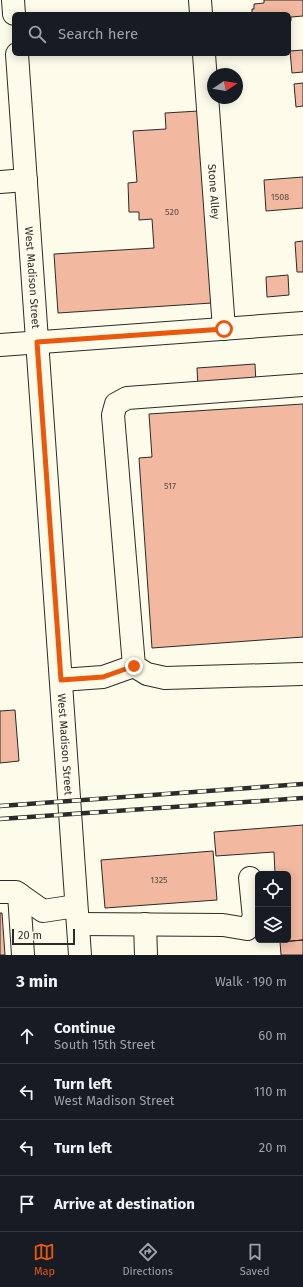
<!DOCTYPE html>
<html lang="en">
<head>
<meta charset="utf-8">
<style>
  :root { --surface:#171b24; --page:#242831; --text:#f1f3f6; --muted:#9ea1a6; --line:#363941; --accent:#ea580c }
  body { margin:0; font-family:"Fira Sans",sans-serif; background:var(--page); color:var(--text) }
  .controls { position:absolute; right:12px; bottom:12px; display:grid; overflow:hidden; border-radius:6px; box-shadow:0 2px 10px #0003 }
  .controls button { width:36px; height:36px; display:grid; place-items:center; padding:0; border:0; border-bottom:1px solid var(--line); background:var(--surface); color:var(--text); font:20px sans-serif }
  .compass { position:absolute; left:207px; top:68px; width:36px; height:36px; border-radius:50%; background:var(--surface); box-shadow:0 2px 10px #0003; rotate:78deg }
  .scale { position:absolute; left:12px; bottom:10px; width:63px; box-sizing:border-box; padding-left:4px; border:2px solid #2b2b2b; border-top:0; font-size:11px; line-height:14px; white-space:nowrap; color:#2b2b2b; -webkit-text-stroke:3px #fdfbea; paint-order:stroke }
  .stop { position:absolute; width:12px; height:12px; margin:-9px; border:3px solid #ea580c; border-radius:50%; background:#fff }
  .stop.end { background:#ea580c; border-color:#fff; box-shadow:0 1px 4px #0008 }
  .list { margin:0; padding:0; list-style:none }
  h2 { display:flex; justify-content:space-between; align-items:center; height:52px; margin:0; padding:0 16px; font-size:17px }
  h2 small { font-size:13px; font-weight:400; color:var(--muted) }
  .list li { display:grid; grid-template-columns:26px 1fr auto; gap:12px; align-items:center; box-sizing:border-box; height:56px; padding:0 16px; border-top:1px solid var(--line) }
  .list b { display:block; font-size:15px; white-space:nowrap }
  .list p { margin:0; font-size:13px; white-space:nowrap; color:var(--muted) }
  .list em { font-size:13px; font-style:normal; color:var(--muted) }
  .icon { flex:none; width:22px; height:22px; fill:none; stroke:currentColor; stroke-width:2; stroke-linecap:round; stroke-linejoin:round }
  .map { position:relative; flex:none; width:303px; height:955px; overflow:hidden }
  .search { position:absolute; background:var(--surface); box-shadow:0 2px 10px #0003; left:12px; right:12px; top:12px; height:44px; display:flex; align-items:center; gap:10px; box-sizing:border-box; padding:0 14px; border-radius:6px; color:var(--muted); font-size:15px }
  .sheet { height:276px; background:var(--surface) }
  nav { display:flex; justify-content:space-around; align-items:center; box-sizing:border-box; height:56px; border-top:1px solid var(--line); background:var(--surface); font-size:11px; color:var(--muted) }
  nav a { display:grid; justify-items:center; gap:2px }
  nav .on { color:var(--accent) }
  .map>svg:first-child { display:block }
</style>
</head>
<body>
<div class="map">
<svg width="303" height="955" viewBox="0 0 303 955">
  <rect width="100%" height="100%" fill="#fdfbea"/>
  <!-- building -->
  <path fill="#f2b8a0" stroke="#2b2b2b" d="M 264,0 L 303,0 L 303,16 L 291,17 L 291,21 L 289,21 L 289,14 L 252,14 L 252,9 L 254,9 L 254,4 L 264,3 Z
    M 303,50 L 303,72 L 292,73 L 290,51 Z
    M 303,83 L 303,106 L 296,107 L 294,84 Z
    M 199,111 L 212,303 L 58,313 L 54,254 L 154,248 L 152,219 L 139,220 L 139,212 L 129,212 L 128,183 L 137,182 L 133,131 L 166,129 L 165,113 Z
    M 303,177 L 303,208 L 266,211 L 264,180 Z
    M 303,241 L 303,272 L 297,272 L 295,242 Z
    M 288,275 L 289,295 L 267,297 L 266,277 Z
    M 255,364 L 256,384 L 198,387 L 197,368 Z
    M 303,404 L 303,637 L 152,648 L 139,458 L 152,457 L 149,414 Z
    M 15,710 L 19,761 L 0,763 L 0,711 Z
    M 303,825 L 303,940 L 280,942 L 280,940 L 288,940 L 288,874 L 275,874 L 274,852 L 216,856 L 214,832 Z
    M 213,851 L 217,900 L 105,908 L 101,860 Z
    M 0,913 L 2,913 L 5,955 L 0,955 Z
    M 303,940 L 303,955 L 281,955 L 280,942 Z"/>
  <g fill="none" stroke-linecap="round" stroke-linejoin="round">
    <!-- minor casing -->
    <g stroke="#2b2b2b" stroke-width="24">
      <g id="minor">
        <path d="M 13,0 L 14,14"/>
        <path d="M 200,0 L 201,14"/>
        <path id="s1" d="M 17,54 L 80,955"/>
        <path id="s2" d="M 204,54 L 224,329"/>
        <path d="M 0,182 L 26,180"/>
        <path d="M 0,345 L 303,323"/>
        <path d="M 301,674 L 165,678 L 147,674 L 134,666 L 113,415 L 116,404 L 127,398 L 303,385"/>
        <path d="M 61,680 L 103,677 L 134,666"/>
        <path d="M 0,892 L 16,892 L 43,911 L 76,906"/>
        <path d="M 19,894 L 23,955"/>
        <path d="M 78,924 L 223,925 L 247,929 L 254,918 L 250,878"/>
        <path d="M 145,924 L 146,955"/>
      </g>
    </g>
    <!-- minor -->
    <use href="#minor" stroke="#fdfbea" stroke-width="22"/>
    <!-- rail casing -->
    <g stroke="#2b2b2b" stroke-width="4.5">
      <path id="rail" d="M 0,806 L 303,784
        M 0,819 L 303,798"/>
    </g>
    <!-- rail -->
    <use href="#rail" stroke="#fdfbea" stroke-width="3" stroke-dasharray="9" stroke-linecap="butt"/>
  </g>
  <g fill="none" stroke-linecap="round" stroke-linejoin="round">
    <!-- route -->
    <path stroke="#ea580c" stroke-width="5" d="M 134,666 L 103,677 L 61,680 L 37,342 L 224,329"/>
  </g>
  <g text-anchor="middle" stroke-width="3" stroke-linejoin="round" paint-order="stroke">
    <!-- number labels -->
    <g font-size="9" fill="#5d4e48">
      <text x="280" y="200">1508</text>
      <text x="172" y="215">520</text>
      <text x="170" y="489">517</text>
      <text x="159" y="883">1325</text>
    </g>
    <!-- street labels -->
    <g font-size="11" fill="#2b2b2b" stroke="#fdfbea">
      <text dy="4" stroke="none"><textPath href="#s2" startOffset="138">Stone Alley</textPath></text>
      <text dy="4" stroke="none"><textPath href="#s1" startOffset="224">West Madison Street</textPath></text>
      <text dy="4" stroke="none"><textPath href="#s1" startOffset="692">West Madison Street</textPath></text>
    </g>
  </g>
</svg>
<div class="controls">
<button><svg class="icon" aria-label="locate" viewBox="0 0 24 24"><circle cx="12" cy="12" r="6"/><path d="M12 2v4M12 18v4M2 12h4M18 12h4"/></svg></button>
<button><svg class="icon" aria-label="layers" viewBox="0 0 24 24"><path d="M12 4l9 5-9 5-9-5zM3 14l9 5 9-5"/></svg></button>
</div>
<svg class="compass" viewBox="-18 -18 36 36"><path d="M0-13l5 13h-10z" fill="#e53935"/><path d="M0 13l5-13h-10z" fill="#9ea1a6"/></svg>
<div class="scale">20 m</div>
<div class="stop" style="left:224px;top:329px"></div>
<div class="stop end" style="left:134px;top:666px"></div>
<div class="search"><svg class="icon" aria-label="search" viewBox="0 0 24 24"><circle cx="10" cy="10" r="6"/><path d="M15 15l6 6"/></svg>Search here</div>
</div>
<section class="sheet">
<h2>3 min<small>Walk · 190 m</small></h2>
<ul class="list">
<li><svg class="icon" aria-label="ahead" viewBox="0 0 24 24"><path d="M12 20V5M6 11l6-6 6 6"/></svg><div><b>Continue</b><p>South 15th Street</p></div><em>60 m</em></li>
<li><svg class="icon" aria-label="left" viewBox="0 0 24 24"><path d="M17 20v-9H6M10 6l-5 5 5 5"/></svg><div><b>Turn left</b><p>West Madison Street</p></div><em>110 m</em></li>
<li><svg class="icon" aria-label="left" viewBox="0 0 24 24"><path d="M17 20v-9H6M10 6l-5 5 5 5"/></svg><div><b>Turn left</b></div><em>20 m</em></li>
<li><svg class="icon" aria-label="arrive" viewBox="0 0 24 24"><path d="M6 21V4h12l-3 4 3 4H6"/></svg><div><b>Arrive at destination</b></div></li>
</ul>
</section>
<nav>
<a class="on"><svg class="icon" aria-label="map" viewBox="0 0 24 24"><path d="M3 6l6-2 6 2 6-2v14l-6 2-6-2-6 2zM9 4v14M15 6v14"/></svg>Map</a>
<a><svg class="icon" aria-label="directions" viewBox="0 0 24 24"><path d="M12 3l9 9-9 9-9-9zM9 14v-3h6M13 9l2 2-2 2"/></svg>Directions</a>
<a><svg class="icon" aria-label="saved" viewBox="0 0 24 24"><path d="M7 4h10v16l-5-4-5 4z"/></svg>Saved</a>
</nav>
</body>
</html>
